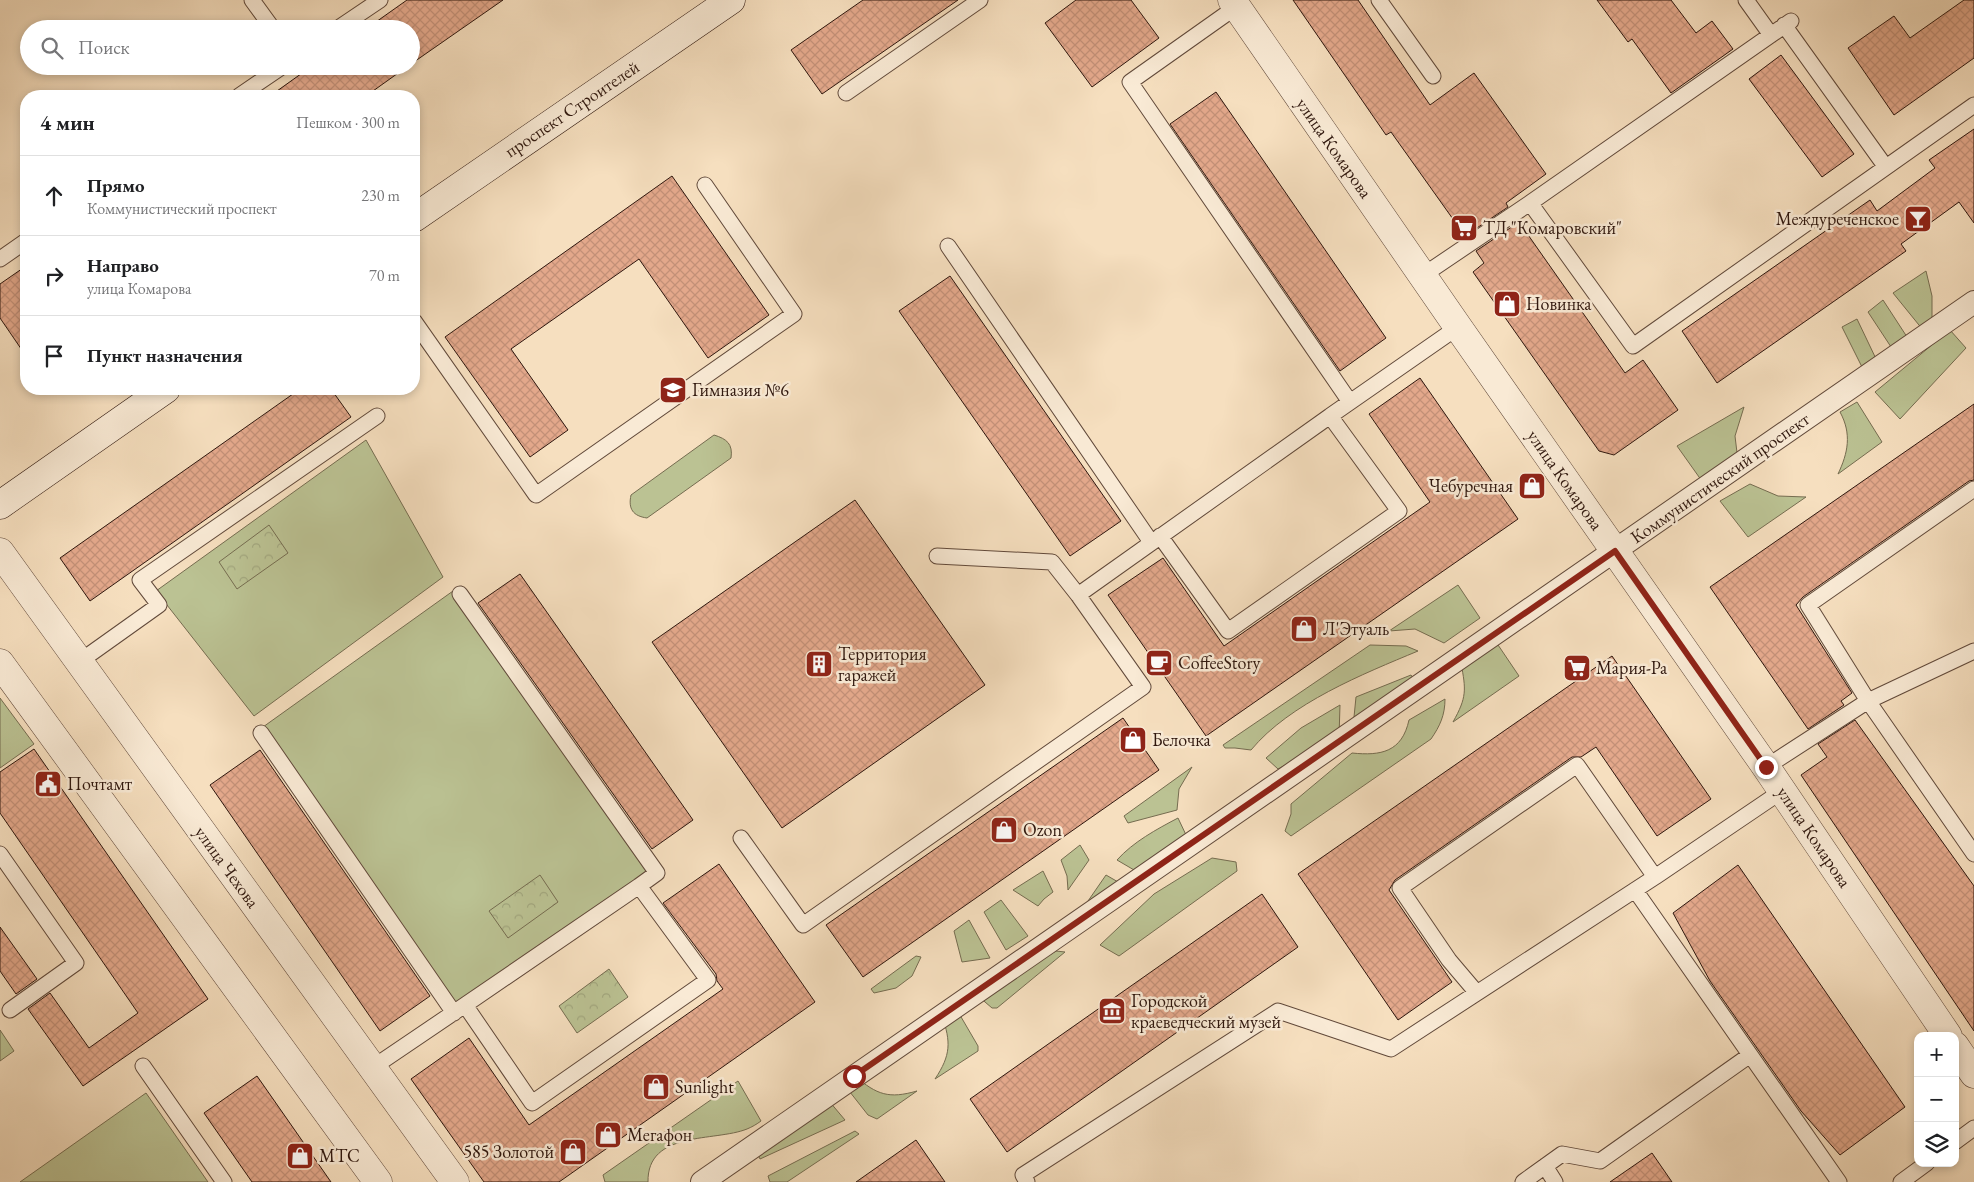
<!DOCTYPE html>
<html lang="ru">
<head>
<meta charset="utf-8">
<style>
  :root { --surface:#fff; --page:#f6f6f6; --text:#202124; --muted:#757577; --line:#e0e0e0 }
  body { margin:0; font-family:"EB Garamond",serif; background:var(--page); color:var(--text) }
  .controls { position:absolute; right:15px; bottom:15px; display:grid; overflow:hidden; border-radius:10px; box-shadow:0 2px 8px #0003 }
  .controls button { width:45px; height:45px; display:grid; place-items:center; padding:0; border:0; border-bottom:1px solid var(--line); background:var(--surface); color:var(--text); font:25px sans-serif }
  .stop { position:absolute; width:15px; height:15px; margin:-11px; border:4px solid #8f2418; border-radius:50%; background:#fff }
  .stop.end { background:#8f2418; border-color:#fff; box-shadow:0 1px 5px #0008 }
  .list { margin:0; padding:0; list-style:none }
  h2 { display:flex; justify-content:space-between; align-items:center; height:65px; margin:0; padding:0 20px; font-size:21px }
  h2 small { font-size:16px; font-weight:400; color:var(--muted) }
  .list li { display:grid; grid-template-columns:32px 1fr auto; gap:15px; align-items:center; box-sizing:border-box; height:80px; padding:0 20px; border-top:1px solid var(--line) }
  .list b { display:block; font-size:19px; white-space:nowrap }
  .list p { margin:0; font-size:16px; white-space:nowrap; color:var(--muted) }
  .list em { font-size:16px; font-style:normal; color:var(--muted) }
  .icon { flex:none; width:28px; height:28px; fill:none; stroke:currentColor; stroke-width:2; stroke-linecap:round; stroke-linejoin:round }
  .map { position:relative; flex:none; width:1974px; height:1182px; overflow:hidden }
  .search { position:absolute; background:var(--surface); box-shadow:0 2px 8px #0003; left:20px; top:20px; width:400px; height:55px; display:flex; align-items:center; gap:12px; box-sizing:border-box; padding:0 18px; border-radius:28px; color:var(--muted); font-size:19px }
  .panel { position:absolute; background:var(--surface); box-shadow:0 2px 8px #0003; left:20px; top:90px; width:400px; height:305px; border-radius:20px }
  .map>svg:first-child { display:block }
</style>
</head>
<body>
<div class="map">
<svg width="1974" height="1182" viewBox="0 0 1974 1182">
  <defs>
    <pattern id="forest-crowns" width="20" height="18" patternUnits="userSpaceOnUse" patternTransform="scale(1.25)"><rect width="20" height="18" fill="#bbc293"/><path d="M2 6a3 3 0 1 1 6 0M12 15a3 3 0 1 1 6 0" fill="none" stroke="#a1a67e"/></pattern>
    <pattern id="building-cross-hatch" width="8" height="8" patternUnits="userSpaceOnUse" patternTransform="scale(1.25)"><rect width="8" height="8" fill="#e3a88b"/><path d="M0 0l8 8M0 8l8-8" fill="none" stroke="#c39077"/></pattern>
  </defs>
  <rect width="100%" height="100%" fill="#f6dfbf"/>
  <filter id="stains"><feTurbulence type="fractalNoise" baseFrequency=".004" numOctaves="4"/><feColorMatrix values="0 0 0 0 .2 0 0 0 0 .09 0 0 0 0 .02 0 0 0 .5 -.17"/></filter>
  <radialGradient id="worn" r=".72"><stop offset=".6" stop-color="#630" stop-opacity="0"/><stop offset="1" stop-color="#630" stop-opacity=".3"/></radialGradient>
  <!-- green -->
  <path fill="#bbc293" stroke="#756c50" d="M 1926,271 L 1932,296 L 1932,325 L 1923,330 L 1893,293 Z
    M 1883,300 L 1909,340 L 1895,353 L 1868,312 Z
    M 1857,319 L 1878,363 L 1862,367 L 1842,327 Z
    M 1950,330 L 1966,348 L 1900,419 L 1875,392 Z
    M 1857,402 L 1882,442 L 1838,474 C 1848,453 1852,434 1840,412 Z
    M 1744,407 L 1735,436 L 1738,461 L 1704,484 L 1677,446 Z
    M 714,435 C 727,439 733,444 731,458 L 647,518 C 633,516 628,509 631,495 Z
    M 366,440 L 443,577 L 254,716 L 156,591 Z
    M 1750,484 L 1778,496 L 1806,497 L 1748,537 L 1720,501 Z
    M 1458,585 L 1480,618 L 1444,643 L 1415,629 L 1389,631 Z
    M 453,591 L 650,874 L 457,1005 L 263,727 Z
    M 1494,639 L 1519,676 L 1453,722 C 1467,697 1466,690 1461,663 Z
    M 1370,645 L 1406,646 L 1418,651 C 1363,674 1290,703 1251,750 L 1235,748 L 1225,748 L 1223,745 Z
    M 1411,675 L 1422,691 L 1353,727 L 1356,697 Z
    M 0,698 L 34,744 L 0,768 Z
    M 1445,699 C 1445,715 1440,726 1431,739 L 1291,836 L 1285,831 L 1291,814 L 1291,804 L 1352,753 C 1381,756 1402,752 1409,720 Z
    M 1340,705 L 1339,737 L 1278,769 L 1266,758 L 1301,728 Z
    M 1192,767 L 1179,789 L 1177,810 L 1128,823 L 1124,816 Z
    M 1178,818 L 1187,837 L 1146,877 L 1117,860 C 1133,842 1157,829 1178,818 Z
    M 1080,845 L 1089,860 L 1068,890 L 1067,876 L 1061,860 Z
    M 1212,858 L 1236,862 L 1237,871 L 1119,956 L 1100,945 L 1154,894 Z
    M 1043,871 L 1053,892 L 1044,899 L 1038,906 L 1013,890 Z
    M 1106,875 L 1132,890 L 1092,906 L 1088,901 Z
    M 1001,900 L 1028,936 L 1006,950 L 984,912 Z
    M 969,920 L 990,958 L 962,962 L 954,931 Z
    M 1056,951 L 1065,952 L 997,1008 L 992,1008 L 978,996 Z
    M 916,956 L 921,957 L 912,976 L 896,988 L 874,993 L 871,989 Z
    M 957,1010 L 978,1046 L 978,1051 L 935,1079 C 951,1055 951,1042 942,1016 Z
    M 0,1030 L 14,1051 L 0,1061 Z
    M 855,1076 C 877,1095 889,1099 917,1091 L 877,1119 L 868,1115 L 846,1087 Z
    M 738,1081 L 761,1121 C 757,1124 752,1127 747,1129 C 715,1142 647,1130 648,1182 L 605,1182 L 603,1175 Z
    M 146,1093 L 208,1182 L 20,1182 Z
    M 829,1101 L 845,1120 L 760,1159 L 752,1142 Z
    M 855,1131 L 859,1134 L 787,1182 L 770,1182 L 768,1176 Z"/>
  <!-- forest -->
  <path fill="url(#forest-crowns)" stroke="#756c50" d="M 269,525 L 288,553 L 237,589 L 219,562 Z
    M 540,875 L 558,902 L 508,938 L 489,911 Z
    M 609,969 L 628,997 L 577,1033 L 559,1006 Z"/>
  <!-- building -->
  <path fill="url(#building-cross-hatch)" stroke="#2f170e" d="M 407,0 L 503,0 L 411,64 L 411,29 L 366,29 Z
    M 863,0 L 958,0 L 822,94 L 791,50 Z
    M 1076,0 L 1131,0 L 1159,38 L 1092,87 L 1045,23 Z
    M 1293,0 L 1358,0 L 1430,105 L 1474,73 L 1546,174 L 1506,203 L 1508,207 L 1465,236 L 1391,132 L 1386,135 Z
    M 1597,0 L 1671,0 L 1696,33 L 1712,21 L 1733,49 L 1671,93 L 1632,39 L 1628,42 Z
    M 1964,0 L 1974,0 L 1974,58 L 1894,115 L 1848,48 L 1894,16 L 1910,38 Z
    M 1781,55 L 1854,154 L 1822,177 L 1749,79 Z
    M 312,66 L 408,66 L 366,96 L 270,96 Z
    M 1216,92 L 1386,338 L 1340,371 L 1170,124 Z
    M 1974,129 L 1974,223 L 1959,202 L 1901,244 L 1906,251 L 1717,383 L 1682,331 L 1870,200 L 1877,211 L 1935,168 L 1929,160 Z
    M 672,176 L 769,315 L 708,358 L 639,259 L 511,349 L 568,430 L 530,457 L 445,337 Z
    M 1519,222 L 1625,373 L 1643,360 L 1678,410 L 1614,455 L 1599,451 L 1473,272 L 1484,263 L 1476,251 Z
    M 26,266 L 26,356 L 0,318 L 0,284 Z
    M 950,276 L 1121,521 L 1070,556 L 899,311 Z
    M 1420,378 L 1518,519 L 1206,736 L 1108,595 L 1163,558 L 1224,646 L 1430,502 L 1369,414 Z
    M 300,389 L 331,389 L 351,417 L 90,601 L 60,558 Z
    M 1974,404 L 1974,480 L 1969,481 L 1803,597 L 1796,605 L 1852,693 L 1841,701 L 1844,705 L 1808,729 L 1710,587 Z
    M 855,500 L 985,685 L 782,828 L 652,642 Z
    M 520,574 L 693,820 L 652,849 L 478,603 Z
    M 1612,656 L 1711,799 L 1657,836 L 1596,747 L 1581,757 L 1572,757 L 1395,880 L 1389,890 L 1452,982 L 1398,1020 L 1298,874 Z
    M 1123,718 L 1159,770 L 863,977 L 826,925 Z
    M 1855,720 L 1974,886 L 1974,1031 L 1801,775 L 1827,757 L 1818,744 Z
    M 34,749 L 208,999 L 83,1086 L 28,1009 L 50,993 L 89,1048 L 138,1013 L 0,813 L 0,772 Z
    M 260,750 L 430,996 L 380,1031 L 210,785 Z
    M 719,864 L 815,1002 L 559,1182 L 484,1182 L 411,1079 L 469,1038 L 529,1125 L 723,989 L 717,981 L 716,974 L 663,903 Z
    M 1738,865 L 1905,1107 L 1840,1155 L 1801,1111 L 1710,981 L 1673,913 Z
    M 1262,894 L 1298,947 L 1007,1152 L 970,1099 Z
    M 0,927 L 37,979 L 16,994 L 0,971 Z
    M 257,1076 L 331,1182 L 252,1182 L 204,1113 Z
    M 916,1140 L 945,1182 L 856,1182 Z
    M 1652,1153 L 1672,1182 L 1610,1182 Z"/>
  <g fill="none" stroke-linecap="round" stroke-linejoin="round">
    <!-- service casing -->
    <g stroke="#61493a" stroke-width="17">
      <path id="service" d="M 252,0 L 273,29
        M 1379,0 L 1433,76
        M 1746,0 L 1771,35
        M 1236,7 L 1130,82 L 1350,402
        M 1784,25 L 1885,166
        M 337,29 L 380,0
        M 846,93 L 980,0
        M 239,96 L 283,66
        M 1530,203 L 1791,21
        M 948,246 L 1151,542
        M 0,259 L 26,241
        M 1422,276 L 1530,203 L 1633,346 L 1974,105
        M 414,321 L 536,495 L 794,314 L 705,185
        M 1160,536 L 1228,631 L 1399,511 L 1330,416 L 1458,327
        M 937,556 L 1052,562 L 1078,595
        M 1974,651 L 1868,701 L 1974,854
        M 79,662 L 159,605 L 140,580 L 377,416
        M 261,733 L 454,1013
        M 1766,767 L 1868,701 L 1808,605 L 1974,489
        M 741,838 L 803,925 L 1143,687 L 1078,595 L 1330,416
        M 0,854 L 76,963 L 10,1010
        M 1635,890 L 1839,1182
        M 1477,993 L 1449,960 L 1400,888 L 1577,765 L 1655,877 L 1782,791
        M 465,1005 L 639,886
        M 143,1066 L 224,1182
        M 372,1068 L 465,1005 L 532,1103 L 708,980 L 639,886 L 657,873 L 460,594
        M 1955,1142 L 1974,1128
        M 1545,1166 L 1555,1182
        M 1027,1182 L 1023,1175 L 1278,1011 L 1391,1049 L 1655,877
        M 1523,1182 L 1562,1154 L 1600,1161 L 1750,1055
        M 1901,1182 L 1927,1163"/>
    </g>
    <!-- pedestrian casing -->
    <g stroke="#61493a" stroke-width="24">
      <path id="pedestrian" d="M 702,1182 L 1974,302"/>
    </g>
    <!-- tertiary casing -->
    <g stroke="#61493a" stroke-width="29">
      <path id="tertiary" d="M 1232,0 L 1458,327 L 1766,767 L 1948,1036
        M 0,552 L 455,1182
        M 0,663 L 378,1182
        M 1955,1046 L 1974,1074"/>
    </g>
    <!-- secondary casing -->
    <g stroke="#2f170e" stroke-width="29">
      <path id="secondary" d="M 414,218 L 731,0
        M 0,505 L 166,389"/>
    </g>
    <!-- service -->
    <use href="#service" stroke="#f9ead5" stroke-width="15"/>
    <!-- pedestrian -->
    <use href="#pedestrian" stroke="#f9ead5" stroke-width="22"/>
    <!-- tertiary -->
    <use href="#tertiary" stroke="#f9ead5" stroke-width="28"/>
    <!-- secondary -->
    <use href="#secondary" stroke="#f9ead5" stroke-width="28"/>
  </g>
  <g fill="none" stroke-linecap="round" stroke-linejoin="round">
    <!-- route -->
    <path stroke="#8f2418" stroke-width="6" d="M 854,1076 L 1615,551 L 1766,767"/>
  </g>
  <!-- icons -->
  <defs>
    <g id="bar-square" transform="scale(1.4375)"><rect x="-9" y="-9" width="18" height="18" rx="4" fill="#8f2418" stroke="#f9ead5"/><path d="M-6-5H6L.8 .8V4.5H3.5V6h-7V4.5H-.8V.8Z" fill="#fff"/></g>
    <g id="supermarket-square" transform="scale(1.4375)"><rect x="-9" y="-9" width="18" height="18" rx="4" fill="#8f2418" stroke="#f9ead5"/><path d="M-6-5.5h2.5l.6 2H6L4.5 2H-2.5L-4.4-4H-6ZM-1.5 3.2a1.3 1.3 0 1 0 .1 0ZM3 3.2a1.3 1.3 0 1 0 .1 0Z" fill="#fff"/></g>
    <g id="shop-square" transform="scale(1.4375)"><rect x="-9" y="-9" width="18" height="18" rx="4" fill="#8f2418" stroke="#f9ead5"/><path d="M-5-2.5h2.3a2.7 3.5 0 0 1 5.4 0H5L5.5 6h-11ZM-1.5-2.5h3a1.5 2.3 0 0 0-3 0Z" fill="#fff"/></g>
    <g id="school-square" transform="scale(1.4375)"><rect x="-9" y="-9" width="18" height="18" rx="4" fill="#8f2418" stroke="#f9ead5"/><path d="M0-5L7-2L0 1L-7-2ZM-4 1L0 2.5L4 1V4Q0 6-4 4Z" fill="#fff"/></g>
    <g id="cafe-square" transform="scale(1.4375)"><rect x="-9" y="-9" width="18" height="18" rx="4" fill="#8f2418" stroke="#f9ead5"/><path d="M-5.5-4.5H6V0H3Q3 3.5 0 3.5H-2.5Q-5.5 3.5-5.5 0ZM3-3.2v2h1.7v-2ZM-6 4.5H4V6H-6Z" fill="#fff"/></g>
    <g id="building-square" transform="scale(1.4375)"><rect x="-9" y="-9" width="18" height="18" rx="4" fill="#8f2418" stroke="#f9ead5"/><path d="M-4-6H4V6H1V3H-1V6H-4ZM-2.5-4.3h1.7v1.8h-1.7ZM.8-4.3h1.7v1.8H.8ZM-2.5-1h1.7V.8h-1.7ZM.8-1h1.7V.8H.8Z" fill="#fff"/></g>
    <g id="civic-square" transform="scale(1.4375)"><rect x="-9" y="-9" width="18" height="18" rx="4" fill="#8f2418" stroke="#f9ead5"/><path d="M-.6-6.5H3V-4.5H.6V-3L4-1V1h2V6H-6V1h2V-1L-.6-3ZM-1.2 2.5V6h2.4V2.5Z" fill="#fff"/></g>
    <g id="museum-square" transform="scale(1.4375)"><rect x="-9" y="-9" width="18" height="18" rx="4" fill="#8f2418" stroke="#f9ead5"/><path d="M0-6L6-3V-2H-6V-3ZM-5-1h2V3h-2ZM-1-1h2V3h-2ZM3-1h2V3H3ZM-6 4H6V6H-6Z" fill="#fff"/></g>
  </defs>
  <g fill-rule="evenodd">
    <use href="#bar-square" x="1918" y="219"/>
    <use href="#supermarket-square" x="1464" y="228"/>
    <use href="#shop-square" x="1507" y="304"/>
    <use href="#school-square" x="673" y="390"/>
    <use href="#shop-square" x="1532" y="486"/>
    <use href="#shop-square" x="1304" y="629"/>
    <use href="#cafe-square" x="1159" y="663"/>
    <use href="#building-square" x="819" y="664"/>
    <use href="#supermarket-square" x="1577" y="668"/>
    <use href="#shop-square" x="1133" y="740"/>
    <use href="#civic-square" x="48" y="784"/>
    <use href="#shop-square" x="1004" y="830"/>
    <use href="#museum-square" x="1112" y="1011"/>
    <use href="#shop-square" x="656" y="1087"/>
    <use href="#shop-square" x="608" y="1135"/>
    <use href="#shop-square" x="573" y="1152"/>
    <use href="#shop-square" x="300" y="1156"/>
  </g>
  <g text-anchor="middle" stroke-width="5" stroke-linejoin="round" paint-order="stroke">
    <!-- street labels -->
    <g font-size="18" fill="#2f170e" stroke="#f9ead5">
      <text transform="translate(572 109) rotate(-34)" y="6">проспект Строителей</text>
      <text transform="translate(1334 148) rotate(55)" y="6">улица Комарова</text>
      <text transform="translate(1720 478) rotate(-35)" y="6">Коммунистический проспект</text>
      <text transform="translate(1565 480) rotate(55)" y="6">улица Комарова</text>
      <text transform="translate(1814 837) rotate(56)" y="6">улица Комарова</text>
      <text transform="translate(227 867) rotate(54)" y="6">улица Чехова</text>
    </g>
    <!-- poi labels -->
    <g font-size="18" fill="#2f170e" stroke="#f9ead5" text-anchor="start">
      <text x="1899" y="225" text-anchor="end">Междуреченское</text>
      <text x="1483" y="234">ТД "Комаровский"</text>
      <text x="1526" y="310">Новинка</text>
      <text x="692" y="396">Гимназия №6</text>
      <text x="1513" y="492" text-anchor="end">Чебуречная</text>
      <text x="1323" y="635">Л'Этуаль</text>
      <text x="838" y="660">Территория<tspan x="838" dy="21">гаражей</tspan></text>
      <text x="1178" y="669">CoffeeStory</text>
      <text x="1596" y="674">Мария-Ра</text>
      <text x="1152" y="746">Белочка</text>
      <text x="67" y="790">Почтамт</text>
      <text x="1023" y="836">Ozon</text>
      <text x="1131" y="1007">Городской<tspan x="1131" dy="21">краеведческий музей</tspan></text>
      <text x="675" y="1093">Sunlight</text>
      <text x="627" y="1141">Мегафон</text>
      <text x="554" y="1158" text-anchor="end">585 Золотой</text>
      <text x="319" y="1162">МТС</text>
    </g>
  </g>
  <rect width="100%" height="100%" filter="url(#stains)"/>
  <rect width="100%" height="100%" fill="url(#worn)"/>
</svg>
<div class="controls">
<button>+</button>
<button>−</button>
<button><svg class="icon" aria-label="layers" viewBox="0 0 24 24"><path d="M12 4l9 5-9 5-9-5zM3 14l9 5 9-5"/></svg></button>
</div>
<div class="stop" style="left:854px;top:1076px"></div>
<div class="stop end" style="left:1766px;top:767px"></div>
<div class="search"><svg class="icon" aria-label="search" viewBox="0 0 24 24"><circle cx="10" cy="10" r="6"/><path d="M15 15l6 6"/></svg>Поиск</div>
<section class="panel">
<h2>4 мин<small>Пешком · 300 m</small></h2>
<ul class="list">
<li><svg class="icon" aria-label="ahead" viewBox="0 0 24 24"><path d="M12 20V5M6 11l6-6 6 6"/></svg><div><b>Прямо</b><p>Коммунистический проспект</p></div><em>230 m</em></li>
<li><svg class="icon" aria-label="right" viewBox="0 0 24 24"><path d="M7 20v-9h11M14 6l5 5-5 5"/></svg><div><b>Направо</b><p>улица Комарова</p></div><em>70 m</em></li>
<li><svg class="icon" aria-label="arrive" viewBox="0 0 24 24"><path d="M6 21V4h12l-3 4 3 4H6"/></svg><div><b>Пункт назначения</b></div></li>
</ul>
</section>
</div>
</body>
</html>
